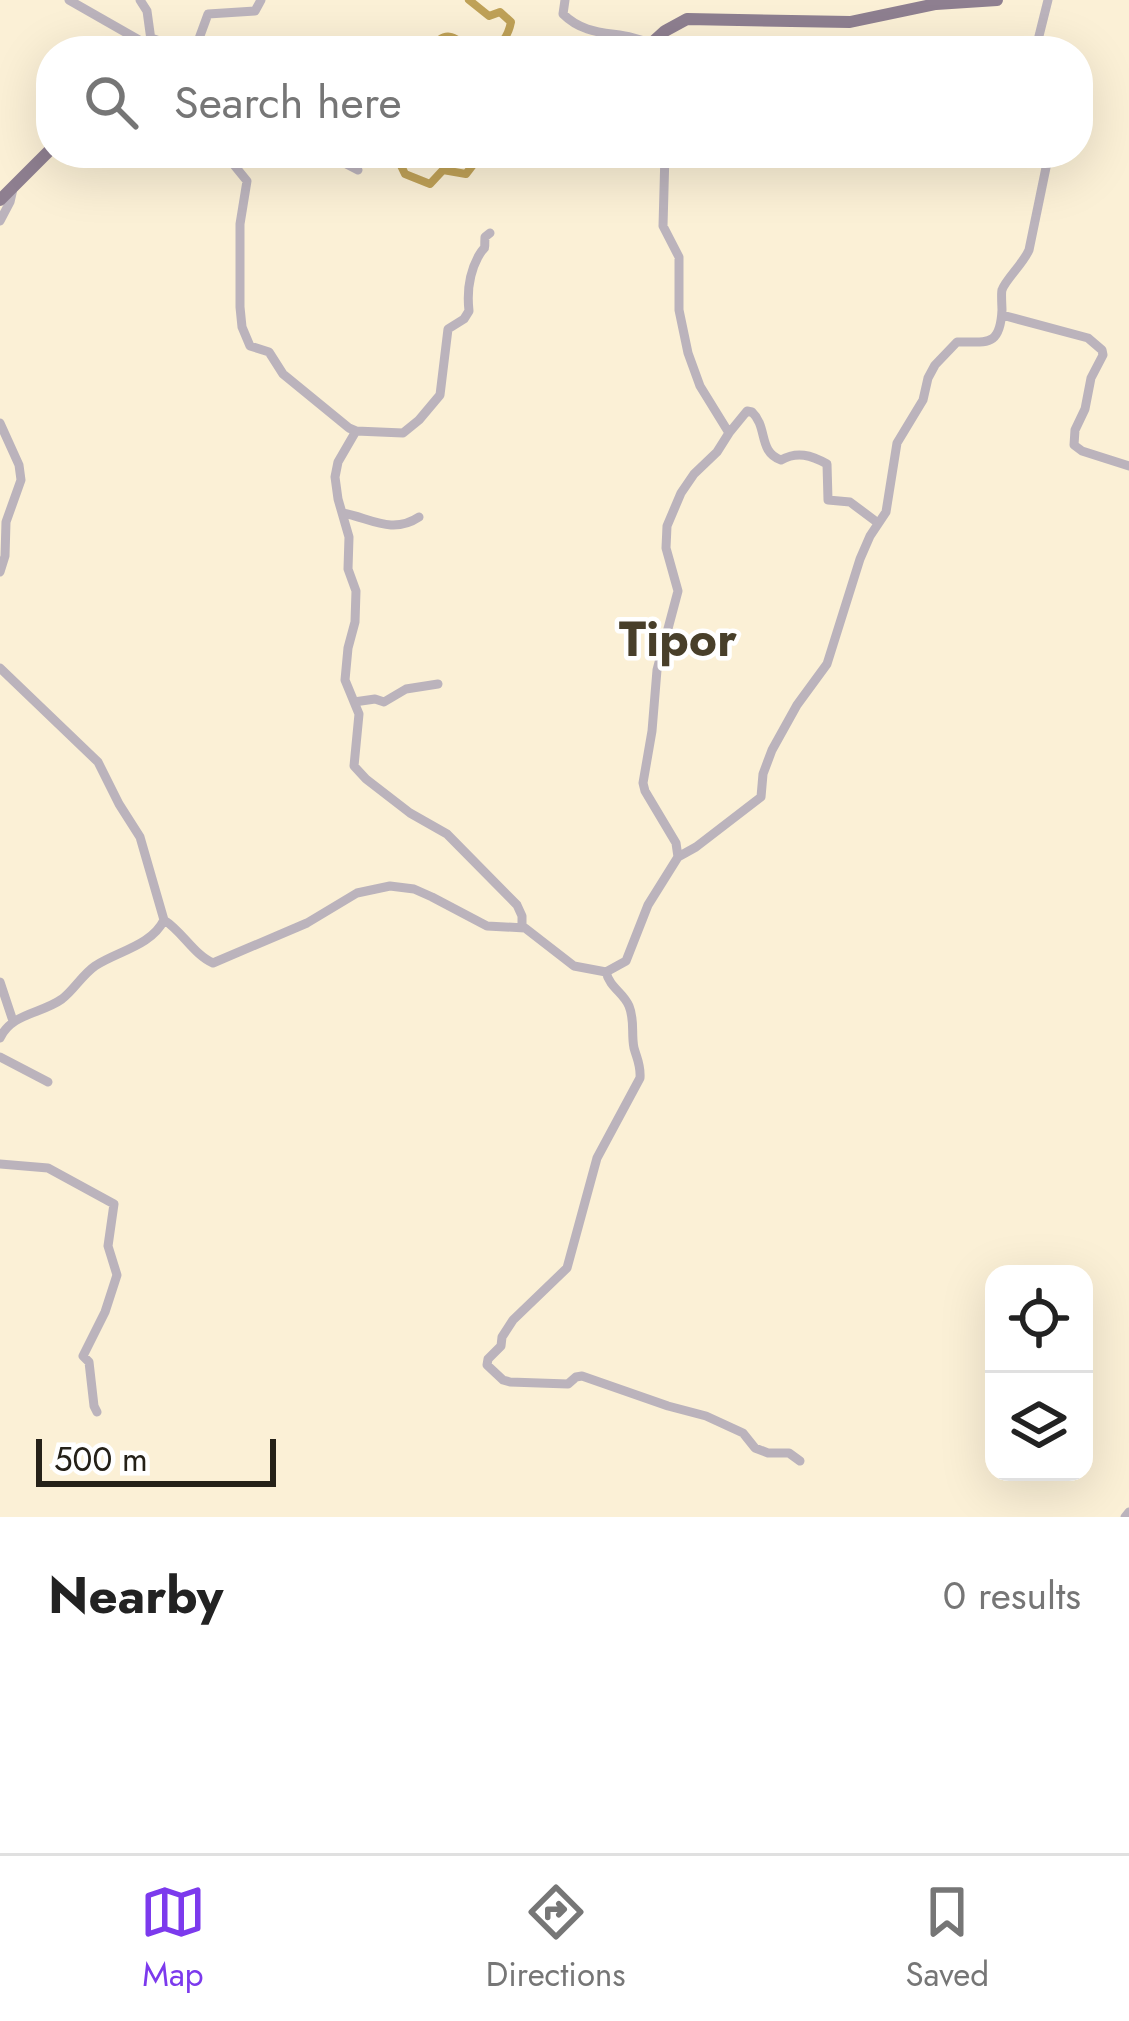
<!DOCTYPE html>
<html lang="en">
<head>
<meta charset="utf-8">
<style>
  :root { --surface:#fff; --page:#f6f6f6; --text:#222; --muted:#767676; --line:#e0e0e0; --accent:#7c3aed }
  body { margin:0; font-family:Jost,sans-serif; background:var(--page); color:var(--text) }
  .controls { position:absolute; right:36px; bottom:36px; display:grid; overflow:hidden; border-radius:24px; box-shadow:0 12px 48px #0002 }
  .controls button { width:108px; height:108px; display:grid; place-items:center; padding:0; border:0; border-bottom:3px solid var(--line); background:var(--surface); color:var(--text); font:60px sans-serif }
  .scale { position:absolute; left:36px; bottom:30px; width:240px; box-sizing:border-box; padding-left:12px; border:6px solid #252118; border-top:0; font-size:33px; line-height:42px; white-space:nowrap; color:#252118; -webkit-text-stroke:9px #fff; paint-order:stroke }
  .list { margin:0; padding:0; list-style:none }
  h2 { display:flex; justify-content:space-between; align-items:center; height:156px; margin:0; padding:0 48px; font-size:51px }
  h2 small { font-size:39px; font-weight:400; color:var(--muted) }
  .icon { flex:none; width:66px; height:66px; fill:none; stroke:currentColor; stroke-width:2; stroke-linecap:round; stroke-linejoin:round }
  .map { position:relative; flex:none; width:1129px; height:1517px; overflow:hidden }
  .search { position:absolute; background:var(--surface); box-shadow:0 12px 48px #0002; left:36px; right:36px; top:36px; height:132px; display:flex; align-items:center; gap:30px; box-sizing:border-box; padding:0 42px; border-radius:48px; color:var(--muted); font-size:45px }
  .sheet { height:336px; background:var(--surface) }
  nav { display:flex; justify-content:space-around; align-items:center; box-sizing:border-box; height:168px; border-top:3px solid var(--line); background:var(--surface); font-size:33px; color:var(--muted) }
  nav a { display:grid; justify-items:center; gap:6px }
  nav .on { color:var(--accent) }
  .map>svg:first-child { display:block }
</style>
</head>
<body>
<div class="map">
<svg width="1129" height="1517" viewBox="0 0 1129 1517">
  <rect width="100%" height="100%" fill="#fbf0d6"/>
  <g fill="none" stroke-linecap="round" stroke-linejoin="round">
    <!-- river -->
    <path stroke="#bfa157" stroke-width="8" d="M 469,0 L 489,16 L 500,12 L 511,22 C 508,37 501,47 486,51
      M 430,51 C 445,27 455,37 472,51
      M 395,153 L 405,174 L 430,184 L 443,170 L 466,174 L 479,157 L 478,153"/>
    <!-- minor -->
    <path stroke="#bbb3bc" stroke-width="9" d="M 69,0 L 146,44
      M 140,0 L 147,11 L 151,40
      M 565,0 L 563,14 C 589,40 621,29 651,44
      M 144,51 L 148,42 L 154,39 L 187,51
      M 190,51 L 197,44 L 208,14 L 255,11 L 261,0
      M 1040,51 L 1038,40 L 1048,0
      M 235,153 L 234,165 L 247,181 L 240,224 L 240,307 L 242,327 L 250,346 L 269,352 L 283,374 L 349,428 L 356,431 L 403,433 L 419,420 L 440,395 L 448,329 L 464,319 L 469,311 C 467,293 469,274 478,257 C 487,241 484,256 485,237 L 490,233
      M 325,153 L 358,170
      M 665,153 L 663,226 L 679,257 L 679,310 L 688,353 L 700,386 L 729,433 L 717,452 L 694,474 L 681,493 L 667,526 L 666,548 L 678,591 L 657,670 L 652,731 L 643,783 L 645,791 L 676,843 L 678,857
      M 0,221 L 10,202 L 13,189
      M 1002,315 L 1088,338 L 1102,350 L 1103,355 L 1091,378 L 1085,409 L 1075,430 L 1074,445 L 1082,451 L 1129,466
      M 0,423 L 19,465 L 21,480 L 6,522 L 5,556 L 0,572
      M 356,431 L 338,462 L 335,477 L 338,499 L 349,537 L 348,569 L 356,591 L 355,622 L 348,648 L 345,680 L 359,714 L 354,766 L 366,779 L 410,813 L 447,834 L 517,905 L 522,916 L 522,927
      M 729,433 L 747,411 L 752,412 C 768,427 758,452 781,460 C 797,451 811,455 827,464 L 828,500 L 850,502 L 878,523
      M 343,513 C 370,518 392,535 419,517
      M 0,668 L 98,762 L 119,804 L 140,837 L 164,920 C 151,946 118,951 95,966 C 82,975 74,990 62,999 C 41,1014 12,1013 0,1038
      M 354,702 L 375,699 L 384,702 L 406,689 L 438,684
      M 164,920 C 182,931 194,955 213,963 L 307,923 L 357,893 L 390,886 L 414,889 L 432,897 L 487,926 L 525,928 L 574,966 L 606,972 C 610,988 623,992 629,1006 C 635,1020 631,1034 634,1048 C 637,1059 641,1065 640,1078 L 597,1158 L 567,1268 L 513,1320 L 502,1337 L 501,1346 L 488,1359 L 487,1365 L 503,1380 L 510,1382 L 568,1384 L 576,1377 L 582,1376 L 668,1406 L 706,1416 L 743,1433 L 755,1448 L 768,1453 L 789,1453 L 800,1461
      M 606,972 L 626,961 L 648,905 L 678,857 L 696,847 L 761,797 L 763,774 L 772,750 L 797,705 L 827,664 L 860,559 L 870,536 L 886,512 L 897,443 L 923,400 L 928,378 L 935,365 L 957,342 C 985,341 1000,349 1002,310 C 1002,307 1001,293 1002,290 C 1005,280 1023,264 1029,250 L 1049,153
      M 0,982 L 13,1021
      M 0,1057 L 48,1082
      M 0,1164 L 48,1168 L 114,1204 L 108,1246 L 117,1275 L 105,1312 L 83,1356 L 89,1362 L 94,1406 L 97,1412
      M 1125,1517 L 1129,1512"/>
    <!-- major -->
    <path stroke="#8e7f90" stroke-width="12" d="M 643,51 L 665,31 L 687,19 L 850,22 L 936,4 L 997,0
      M 0,200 L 51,149"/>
  </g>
  <g text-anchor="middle" stroke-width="9" stroke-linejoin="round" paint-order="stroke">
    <!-- quarter labels -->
    <g font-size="48" font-weight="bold" fill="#483f2a" stroke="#fff">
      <text x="678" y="656">Tipor</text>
    </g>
  </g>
</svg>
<div class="controls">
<button><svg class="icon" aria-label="locate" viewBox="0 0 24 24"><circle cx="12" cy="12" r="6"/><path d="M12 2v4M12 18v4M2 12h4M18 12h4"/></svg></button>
<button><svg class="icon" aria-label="layers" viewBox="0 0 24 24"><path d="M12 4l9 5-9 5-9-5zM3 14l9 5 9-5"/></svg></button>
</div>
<div class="scale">500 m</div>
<div class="search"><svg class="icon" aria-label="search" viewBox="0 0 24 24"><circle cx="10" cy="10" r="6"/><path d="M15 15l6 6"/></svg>Search here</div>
</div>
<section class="sheet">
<h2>Nearby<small>0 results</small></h2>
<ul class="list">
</ul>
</section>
<nav>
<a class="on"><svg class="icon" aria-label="map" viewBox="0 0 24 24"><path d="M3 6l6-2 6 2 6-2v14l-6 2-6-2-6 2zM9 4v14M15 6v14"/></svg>Map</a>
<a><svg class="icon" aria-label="directions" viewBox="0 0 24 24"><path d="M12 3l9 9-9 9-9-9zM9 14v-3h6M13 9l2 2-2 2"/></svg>Directions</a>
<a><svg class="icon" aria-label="saved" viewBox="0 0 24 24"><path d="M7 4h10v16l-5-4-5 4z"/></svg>Saved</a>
</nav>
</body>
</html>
